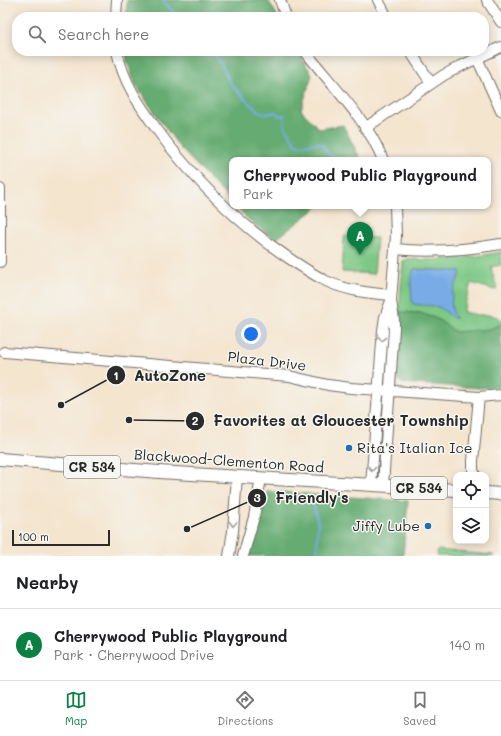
<!DOCTYPE html>
<html lang="en">
<head>
<meta charset="utf-8">
<style>
  :root { --surface:#fff; --page:#f2f2f2; --text:#202124; --muted:#757577; --line:#e0e0e0; --accent:#0b8043 }
  body { margin:0; font-family:Mali,sans-serif; background:var(--page); color:var(--text) }
  .controls { position:absolute; right:12px; bottom:12px; display:grid; overflow:hidden; border-radius:8px; box-shadow:0 2px 10px #0003 }
  .controls button { width:36px; height:36px; display:grid; place-items:center; padding:0; border:0; border-bottom:1px solid var(--line); background:var(--surface); color:var(--text); font:20px sans-serif }
  .scale { position:absolute; left:12px; bottom:10px; width:98px; box-sizing:border-box; padding-left:4px; border:2px solid #2b2b2b; border-top:0; font-size:11px; line-height:14px; white-space:nowrap; color:#2b2b2b; -webkit-text-stroke:3px #f6f6f2; paint-order:stroke }
  .you { position:absolute; left:251px; top:334px; width:14px; height:14px; margin:-10px; border:3px solid #fff; border-radius:50%; background:#1a73e8; box-shadow:0 0 0 6px #1a73e833 }
  .badge { display:grid; place-items:center; width:26px; height:26px; border-radius:50%; background:var(--accent); color:#fff; font-size:13px; font-weight:700 }
  .pin { position:absolute; translate:-50% -33px; filter:drop-shadow(0 1px 2px #0008) }
  .pin::after { content:''; position:absolute; top:21px; width:14px; height:12px; background:inherit; clip-path:polygon(0 0,100% 0,50% 100%) }
  .popup { position:absolute; left:229px; top:157px; width:262px; height:52px; box-sizing:border-box; display:grid; place-content:center; border-radius:8px; background:var(--surface); filter:drop-shadow(0 1px 3px #0005); font-size:13px; white-space:nowrap; color:var(--muted) }
  .popup b { font-size:15px; color:var(--text) }
  .popup::after { content:''; position:absolute; left:50%; top:100%; margin-left:-8px; border:8px solid transparent; border-top-color:var(--surface) }
  .list { margin:0; padding:0; list-style:none }
  h2 { display:flex; justify-content:space-between; align-items:center; height:52px; margin:0; padding:0 16px; font-size:17px }
  h2 small { font-size:13px; font-weight:400; color:var(--muted) }
  .list li { display:grid; grid-template-columns:26px 1fr auto; gap:12px; align-items:center; box-sizing:border-box; height:72px; padding:0 16px; border-top:1px solid var(--line) }
  .list b { display:block; font-size:15px; white-space:nowrap }
  .list p { margin:0; font-size:13px; white-space:nowrap; color:var(--muted) }
  .list em { font-size:13px; font-style:normal; color:var(--muted) }
  .icon { flex:none; width:22px; height:22px; fill:none; stroke:currentColor; stroke-width:2; stroke-linecap:round; stroke-linejoin:round }
  .map { position:relative; flex:none; width:501px; height:556px; overflow:hidden }
  .search { position:absolute; background:var(--surface); box-shadow:0 2px 10px #0003; left:12px; right:12px; top:12px; height:44px; display:flex; align-items:center; gap:10px; box-sizing:border-box; padding:0 14px; border-radius:16px; color:var(--muted); font-size:15px }
  .sheet { height:124px; background:var(--surface) }
  nav { display:flex; justify-content:space-around; align-items:center; box-sizing:border-box; height:56px; border-top:1px solid var(--line); background:var(--surface); font-size:11px; color:var(--muted) }
  nav a { display:grid; justify-items:center; gap:2px }
  nav .on { color:var(--accent) }
  .map>svg:first-child { display:block }
</style>
</head>
<body>
<div class="map">
<svg width="501" height="556" viewBox="0 0 501 556">
  <rect width="100%" height="100%" fill="#f6f6f2"/>
  <filter id="ink" filterUnits="userSpaceOnUse"><feTurbulence type="fractalNoise" baseFrequency=".025" numOctaves="2"/><feDisplacementMap in="SourceGraphic" scale="8" xChannelSelector="R" yChannelSelector="G"/><feConvolveMatrix kernelMatrix="1 2 1 2 8 2 1 2 1" color-interpolation-filters="sRGB"/></filter>
  <filter id="wash" filterUnits="userSpaceOnUse"><feTurbulence type="fractalNoise" baseFrequency=".012" numOctaves="4" result="noise"/><feDisplacementMap in="SourceGraphic" scale="16" xChannelSelector="R" yChannelSelector="G"/><feGaussianBlur stdDeviation="0.9" result="paint"/><feColorMatrix in="noise" values="0 0 0 0 0 0 0 0 0 0 0 0 0 0 0 0 0 1.4 0 .05"/><feComposite in="paint" operator="in"/></filter>
  <g filter="url(#wash)">
    <rect width="100%" height="100%" fill="#f4e5cf"/>
    <!-- green -->
    <path fill="#7dc885" stroke="#547a58" d="M 344,236 L 377,238 L 374,274 L 342,272 Z
      M 501,252 L 501,265 L 491,267 L 497,289 L 495,290 L 471,283 L 463,312 L 478,315 L 492,315 L 501,319 L 501,324 L 490,329 L 455,332 L 437,319 L 420,313 L 399,312 L 403,261 L 408,259 C 439,261 470,258 501,252 Z
      M 438,550 L 493,555 L 494,556 L 436,556 Z"/>
    <!-- forest -->
    <path fill="#66ac72" stroke="#486c4e" d="M 127,0 L 268,0 L 278,17 L 126,17 Z
      M 126,51 L 298,51 L 312,75 L 301,110 L 319,129 L 343,125 L 361,160 L 232,160 L 232,202 L 180,148 L 136,86 L 127,61 Z
      M 236,206 L 319,206 L 275,240 L 248,219 Z
      M 399,312 L 420,313 L 437,319 L 455,332 L 490,329 L 501,324 L 501,387 L 479,388 L 402,383 L 397,378 L 395,364 Z
      M 267,491 L 408,501 L 403,556 L 250,556 Z"/>
    <!-- water -->
    <path fill="#79ace6" stroke="#526c88" d="M 414,269 L 460,271 L 461,274 C 453,287 447,305 456,319 C 449,317 445,309 438,307 C 429,304 420,307 412,303 L 411,283 L 413,271 Z"/>
    <g fill="none" stroke-linecap="round" stroke-linejoin="round">
      <!-- stream -->
      <path stroke="#79ace6" stroke-width="2" d="M 162,0 L 178,17
        M 212,51 L 221,64 L 231,84 L 246,100 L 261,113 L 267,114 L 275,112 L 280,116 L 284,115 L 285,127 L 296,144 L 302,145 L 319,143 L 322,144 L 329,155 L 343,160
        M 314,506 L 318,523 L 317,556"/>
    </g>
  </g>
  <g filter="url(#ink)">
    <g fill="none" stroke-linecap="round" stroke-linejoin="round">
      <!-- minor casing -->
      <g stroke="#716c64" stroke-width="12">
        <path id="minor" d="M 280,0 L 286,17
          M 378,0 L 387,17
          M 487,0 L 501,22
          M 116,17 L 117,0
          M 117,51 C 123,82 140,106 158,131 C 195,181 239,224 290,259 C 302,267 314,275 326,281 C 347,291 369,293 391,295
          M 305,51 C 331,85 367,119 383,160
          M 410,51 L 431,83
          M 477,58 L 501,111
          M 365,128 L 444,75 L 461,66 L 501,47
          M 0,189 L 0,262
          M 395,249 C 431,253 465,250 501,244
          M 4,352 L 289,376 L 328,385 L 351,388 L 479,397 L 501,395
          M 475,475 L 473,470 L 473,461 L 479,397
          M 371,485 L 383,330 L 385,317 L 391,301
          M 383,485 L 394,329 L 394,320 L 391,301 L 396,236 L 395,206
          M 229,556 L 233,531 L 237,476
          M 243,556 L 254,517 L 261,478"/>
      </g>
      <!-- major casing -->
      <g stroke="#716c64" stroke-width="14">
        <path id="major" d="M 0,459 L 159,472 L 456,490
          M 486,493 L 501,494"/>
      </g>
      <!-- minor -->
      <use href="#minor" stroke="#fff" stroke-width="10"/>
      <!-- major -->
      <use href="#major" stroke="#fff" stroke-width="12"/>
    </g>
    <!-- one-way arrows -->
    <defs><path id="oneway-chevron" d="M-2-3.5L2.5 0L-2 3.5" fill="none" stroke-width="1.6" stroke-linecap="round" stroke-linejoin="round"/></defs>
    <g stroke="#a0a0a0">
      <use href="#oneway-chevron" transform="translate(382 339) rotate(94)"/>
      <use href="#oneway-chevron" transform="translate(372 469) rotate(95)"/>
      <use href="#oneway-chevron" transform="translate(233 524) rotate(94)"/>
    </g>
  </g>
  <!-- markers -->
  <g fill="#1f6fb2" stroke="#f6f6f2" stroke-width="1.5">
    <circle cx="349" cy="448" r="4"/>
    <circle cx="428" cy="526" r="4"/>
  </g>
  <g text-anchor="middle" stroke-width="3" stroke-linejoin="round" paint-order="stroke">
    <!-- shield labels -->
    <g fill="#f6f6f2" stroke="#686867" stroke-width="1">
      <rect x="64" y="456" width="56" height="22" rx="3"/>
      <rect x="391" y="477" width="56" height="22" rx="3"/>
    </g>
    <g font-size="13" font-weight="bold" fill="#2b2b2b">
      <text x="92" y="472">CR 534</text>
      <text x="419" y="493">CR 534</text>
    </g>
    <!-- street labels -->
    <g font-size="14" fill="#2b2b2b" stroke="#f6f6f2">
      <text transform="translate(267 361) rotate(7)" y="5">Plaza Drive</text>
      <text transform="translate(229 461) rotate(4)" y="5">Blackwood-Clementon Road</text>
    </g>
    <!-- poi labels -->
    <g font-size="14" fill="#2b2b2b" stroke="#f6f6f2" text-anchor="start">
      <text x="357" y="453">Rita's Italian Ice</text>
      <text x="420" y="531" text-anchor="end">Jiffy Lube</text>
    </g>
  </g>
  <!-- callouts -->
  <path fill="none" stroke="#2b2b2b" stroke-width="1.5" d="M61 405L116 375M129 420L195 421M187 529L257 498"/>
  <g fill="#2b2b2b" stroke="#f6f6f2" stroke-width="1.5">
    <circle cx="61" cy="405" r="4"/>
    <circle cx="129" cy="420" r="4"/>
    <circle cx="187" cy="529" r="4"/>
    <circle cx="116" cy="375" r="10"/>
    <circle cx="195" cy="421" r="10"/>
    <circle cx="257" cy="498" r="10"/>
  </g>
  <g font-size="12" text-anchor="middle" font-weight="bold" fill="#fff">
    <text x="116" y="380">1</text>
    <text x="195" y="425">2</text>
    <text x="257" y="502">3</text>
  </g>
  <g font-size="15" text-anchor="middle" font-weight="bold" fill="#2b2b2b" stroke="#f6f6f2" stroke-width="3" stroke-linejoin="round" paint-order="stroke">
    <text x="170" y="381">AutoZone</text>
    <text x="341" y="426">Favorites at Gloucester Township</text>
    <text x="312" y="503">Friendly's</text>
  </g>
</svg>
<div class="controls">
<button><svg class="icon" aria-label="locate" viewBox="0 0 24 24"><circle cx="12" cy="12" r="6"/><path d="M12 2v4M12 18v4M2 12h4M18 12h4"/></svg></button>
<button><svg class="icon" aria-label="layers" viewBox="0 0 24 24"><path d="M12 4l9 5-9 5-9-5zM3 14l9 5 9-5"/></svg></button>
</div>
<div class="scale">100 m</div>
<div class="you"></div>
<div class="pin badge" style="left:360px;top:255px">A</div>
<div class="popup"><b>Cherrywood Public Playground</b>Park</div>
<div class="search"><svg class="icon" aria-label="search" viewBox="0 0 24 24"><circle cx="10" cy="10" r="6"/><path d="M15 15l6 6"/></svg>Search here</div>
</div>
<section class="sheet">
<h2>Nearby<small></small></h2>
<ul class="list">
<li><span class="badge">A</span><div><b>Cherrywood Public Playground</b><p>Park · Cherrywood Drive</p></div><em>140 m</em></li>
</ul>
</section>
<nav>
<a class="on"><svg class="icon" aria-label="map" viewBox="0 0 24 24"><path d="M3 6l6-2 6 2 6-2v14l-6 2-6-2-6 2zM9 4v14M15 6v14"/></svg>Map</a>
<a><svg class="icon" aria-label="directions" viewBox="0 0 24 24"><path d="M12 3l9 9-9 9-9-9zM9 14v-3h6M13 9l2 2-2 2"/></svg>Directions</a>
<a><svg class="icon" aria-label="saved" viewBox="0 0 24 24"><path d="M7 4h10v16l-5-4-5 4z"/></svg>Saved</a>
</nav>
</body>
</html>
